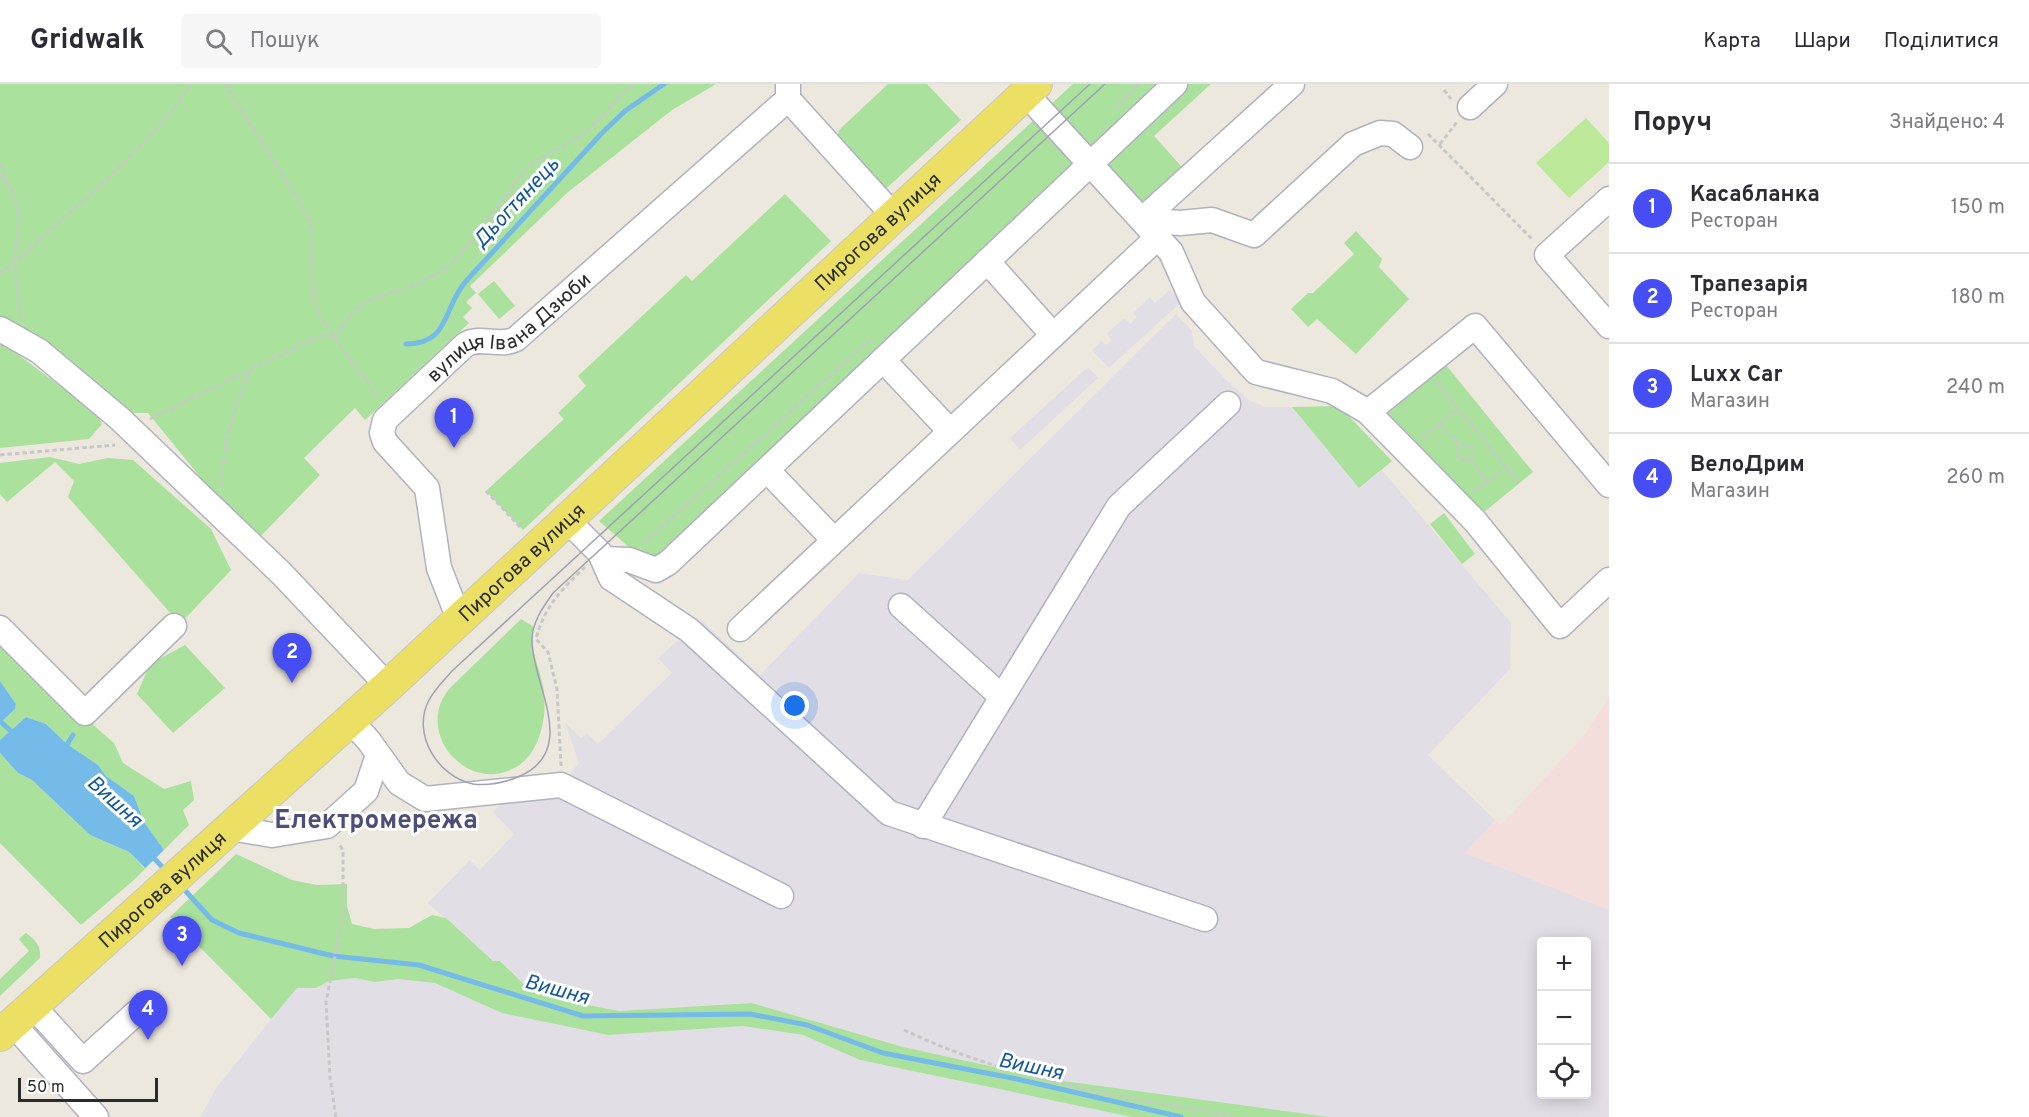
<!DOCTYPE html>
<html lang="uk">
<head>
<meta charset="utf-8">
<style>
  :root { --surface:#fff; --page:#f7f7f7; --text:#2b2b33; --muted:#7c7c81; --line:#e1e1e2; --accent:#454df3 }
  body { margin:0; font-family:Overpass,sans-serif; background:var(--page); color:var(--text) }
  .controls { position:absolute; right:18px; bottom:18px; display:grid; overflow:hidden; border-radius:6px; box-shadow:0 3px 15px #0003 }
  .controls button { width:54px; height:54px; display:grid; place-items:center; padding:0; border:0; border-bottom:2px solid var(--line); background:var(--surface); color:var(--text); font:30px sans-serif }
  .scale { position:absolute; left:18px; bottom:15px; width:140px; box-sizing:border-box; padding-left:6px; border:3px solid #2b2b2b; border-top:0; font-size:16px; line-height:21px; white-space:nowrap; color:#2b2b2b; -webkit-text-stroke:4px #fff; paint-order:stroke }
  .you { position:absolute; left:795px; top:622px; width:21px; height:21px; margin:-15px; border:4px solid #fff; border-radius:50%; background:#1a73e8; box-shadow:0 0 0 9px #1a73e833 }
  .badge { display:grid; place-items:center; width:39px; height:39px; border-radius:50%; background:var(--accent); color:#fff; font-size:20px; font-weight:700 }
  .pin { position:absolute; translate:-50% -50px; filter:drop-shadow(0 2px 3px #0008) }
  .pin::after { content:''; position:absolute; top:32px; width:21px; height:18px; background:inherit; clip-path:polygon(0 0,100% 0,50% 100%) }
  .list { margin:0; padding:0; list-style:none }
  h2 { display:flex; justify-content:space-between; align-items:center; height:78px; margin:0; padding:0 24px; font-size:26px }
  h2 small { font-size:20px; font-weight:400; color:var(--muted) }
  .list li { display:grid; grid-template-columns:39px 1fr auto; gap:18px; align-items:center; box-sizing:border-box; height:90px; padding:0 24px; border-top:2px solid var(--line) }
  .list b { display:block; font-size:22px; white-space:nowrap }
  .list p { margin:0; font-size:20px; white-space:nowrap; color:var(--muted) }
  .list em { font-size:20px; font-style:normal; color:var(--muted) }
  .icon { flex:none; width:33px; height:33px; fill:none; stroke:currentColor; stroke-width:2; stroke-linecap:round; stroke-linejoin:round }
  .map { position:relative; flex:none; width:1609px; height:1033px; overflow:hidden }
  header { display:flex; align-items:center; gap:36px; box-sizing:border-box; height:84px; padding:0 30px; background:var(--surface); border-bottom:2px solid var(--line) }
  header strong { font-size:28px }
  nav { display:flex; gap:33px; margin-inline-start:auto; font-size:21px }
  .search { width:420px; height:54px; background:var(--page); display:flex; align-items:center; gap:15px; box-sizing:border-box; padding:0 21px; border-radius:6px; color:var(--muted); font-size:22px }
  main { display:flex }
  aside { flex:1; background:var(--surface) }
  .map>svg:first-child { display:block }
</style>
</head>
<body>
<header>
<strong>Gridwalk</strong>
<div class="search"><svg class="icon" aria-label="search" viewBox="0 0 24 24"><circle cx="10" cy="10" r="6"/><path d="M15 15l6 6"/></svg>Пошук</div>
<nav><a>Карта</a><a>Шари</a><a>Поділитися</a></nav>
</header>
<main>
<div class="map">
<svg width="1609" height="1033" viewBox="0 0 1609 1033">
  <rect width="100%" height="100%" fill="#ece8de"/>
  <!-- industrial -->
  <path fill="#e1dee5" fill-rule="evenodd" d="M 1170,206 L 1181,218 L 1109,284 L 1092,266 L 1102,257 L 1106,261 L 1112,256 L 1107,250 L 1124,234 L 1130,240 L 1137,233 L 1133,229 L 1150,213 L 1155,219 Z
    M 1176,230 L 1192,247 L 1194,262 L 1226,296 L 1249,316 L 1265,323 L 1292,323 L 1359,404 L 1382,386 L 1511,539 L 1510,585 L 1428,671 L 1495,736 L 1465,769 L 1609,826 L 1609,1033 L 1329,1033 L 1049,995 L 903,963 L 752,919 L 619,927 L 556,915 L 529,905 L 501,877 L 493,877 L 428,819 L 470,776 L 480,786 L 514,750 L 493,728 L 514,706 L 561,701 L 579,679 L 565,638 L 581,654 L 587,649 L 598,660 L 672,589 L 658,574 L 701,536 L 760,591 L 859,489 L 908,496 ZM 1542,858 L 1586,858 L 1586,1010 L 1542,1010 Z
    M 1088,283 L 1098,294 L 1020,366 L 1010,354 Z
    M 355,894 L 375,898 L 398,895 L 435,899 L 502,929 L 607,951 L 743,942 L 803,951 L 860,976 L 1132,1033 L 200,1033 L 217,1003 L 296,904 L 316,904 L 329,897 Z"/>
  <!-- medical -->
  <path fill="#f3dedc" d="M 1609,613 L 1609,826 L 1464,769 L 1495,736 L 1501,741 L 1583,653 Z"/>
  <!-- green -->
  <path fill="#aae19d" d="M 0,0 L 716,0 L 672,26 L 567,109 L 470,202 L 476,209 L 466,218 L 472,224 L 463,233 L 469,239 L 365,336 L 355,324 L 304,374 L 320,391 L 258,455 L 232,432 L 148,329 L 127,329 L 54,269 L 32,247 L 23,251 L 0,237 Z
    M 888,0 L 927,0 L 961,36 L 878,112 L 834,65 L 839,46 Z
    M 1073,0 L 1211,0 L 1154,52 L 1190,92 L 1142,136 L 1089,81 L 668,479 L 647,479 L 599,437 Z
    M 785,110 L 831,157 L 523,446 L 486,407 L 564,335 L 558,329 L 586,302 L 578,292 L 686,191 L 692,197 Z
    M 1356,147 L 1382,175 L 1379,183 L 1409,215 L 1356,270 L 1317,235 L 1308,243 L 1291,225 L 1308,209 L 1313,209 L 1354,170 L 1344,159 Z
    M 494,197 L 515,222 L 499,235 L 478,210 Z
    M 0,257 L 96,329 L 102,340 L 89,355 L 0,364 Z
    M 1446,281 L 1533,388 L 1483,429 L 1386,331 Z
    M 1339,322 L 1392,377 L 1359,404 L 1292,323 Z
    M 50,373 L 79,380 L 108,374 L 133,376 L 211,445 L 231,486 L 180,540 L 68,413 L 74,397 L 55,378 L 7,418 L 0,410 L 0,379 Z
    M 1444,429 L 1475,470 L 1462,480 L 1430,440 Z
    M 521,535 L 534,543 C 529,565 539,581 543,602 C 548,628 542,666 518,682 C 469,713 413,649 449,605 Z
    M 0,559 L 114,659 L 123,679 L 164,705 L 191,697 L 194,716 L 183,726 L 189,741 L 135,795 L 81,841 L 0,759 L 0,669 L 18,689 L 32,696 L 90,751 L 129,768 L 144,784 L 164,766 L 144,738 L 134,712 L 106,692 L 98,681 L 67,660 L 46,640 L 26,633 L 0,656 L 0,639 L 15,625 L 16,620 L 0,597 Z
    M 185,561 L 225,604 L 173,649 L 137,610 L 150,580 Z
    M 236,770 L 292,796 L 317,801 L 347,800 L 347,822 L 352,840 L 374,845 L 409,844 L 432,831 L 446,834 L 493,877 L 500,877 L 529,905 L 556,915 L 619,927 L 752,919 L 903,963 L 1049,995 L 1329,1033 L 1132,1033 L 860,976 L 803,951 L 743,942 L 608,951 L 502,929 L 435,899 L 398,895 L 375,898 L 355,894 L 329,897 L 316,904 L 297,904 L 271,935 L 170,833 Z
    M 26,849 C 36,856 41,862 40,874 L 0,912 L 0,895 L 29,867 L 19,855 Z"/>
  <!-- pitch -->
  <path fill="#bbe899" d="M 1586,34 L 1609,59 L 1609,78 L 1569,114 L 1536,79 Z"/>
  <!-- water -->
  <path fill="#75bbea" d="M 0,597 L 16,620 L 15,625 L 0,639 Z
    M 26,633 L 46,640 L 67,660 L 98,681 L 106,692 L 134,712 L 144,738 L 164,766 L 145,784 L 129,768 L 90,751 L 32,696 L 18,689 L 0,669 L 0,656 Z"/>
  <g fill="none" stroke-linecap="round" stroke-linejoin="round">
    <!-- stream -->
    <path stroke="#75bbea" stroke-width="5" d="M 406,260 C 451,260 442,223 467,196 L 602,49 L 625,27 L 664,0
      M 0,637 L 14,650
      M 64,665 L 73,651
      M 152,772 L 166,787
      M 181,802 L 212,836 L 239,849 L 333,872 L 419,881 L 583,932 L 750,930 L 807,941 L 883,969 L 1017,995 L 1181,1033"/>
    <!-- minor casing -->
    <g stroke="#b1b2be" stroke-width="27">
      <g id="minor">
        <path d="M 1026,10 L 1171,168 L 1193,218 L 1256,288 L 1332,307 L 1368,328 L 1475,437 L 1560,542 L 1609,496"/>
        <path d="M 788,15 L 894,132"/>
        <path d="M 1470,23 L 1495,0"/>
        <path d="M 1609,115 L 1547,171 L 1609,242"/>
        <path d="M 1142,136 L 1180,139 L 1212,136 L 1254,151 L 1353,60 L 1380,49 L 1393,50 L 1410,63"/>
        <path d="M 1142,136 L 1292,0"/>
        <path d="M 987,177 L 1053,251"/>
        <path d="M 0,245 L 39,267 L 119,334 L 281,489 L 388,602"/>
        <path d="M 883,276 L 950,347"/>
        <path d="M 1368,328 L 1475,242 L 1609,401"/>
        <path d="M 767,386 L 833,455"/>
        <path d="M 567,436 L 600,469 L 611,494 L 689,546 L 889,729 L 1205,835"/>
        <path d="M 604,475 L 629,476 L 656,486 L 668,479 L 1175,0"/>
        <path d="M 901,522 L 1002,613"/>
        <path id="s1" d="M 459,535 L 439,484 L 427,404 L 385,358 L 382,349 L 385,336 L 465,261 C 481,251 499,264 516,255 L 788,15 L 788,0"/>
        <path d="M 0,544 L 85,629 L 174,542"/>
        <path d="M 740,545 L 1158,153"/>
        <path d="M 350,636 L 369,657 L 399,699 L 425,715 L 561,701 L 781,812"/>
        <path d="M 923,742 L 1119,422 L 1228,320"/>
        <path d="M 231,744 L 272,751 L 327,742 L 366,707 L 378,671"/>
        <path d="M 33,922 L 83,977 L 136,929"/>
        <path d="M 13,940 L 96,1033"/>
      </g>
    </g>
    <!-- major casing -->
    <g stroke="#c8c8c8" stroke-width="34">
      <g id="major">
        <path id="s2" d="M 0,951 L 388,602 L 1036,0"/>
      </g>
    </g>
    <!-- path -->
    <path stroke="#c8c8c8" stroke-width="3" stroke-dasharray="4.5 3" stroke-linecap="butt" d="M 225,0 L 306,128 L 310,136 L 314,218 L 322,236 L 379,315
      M 1444,6 L 1451,15
      M 1116,24 L 1140,0
      M 1428,50 L 1533,156
      M 1440,60 L 1457,38
      M 0,80 L 8,99
      M 0,92 C 26,118 18,146 14,179 L 0,189
      M 21,233 L 14,179 C 76,122 143,69 192,0
      M 1436,298 L 1519,399
      M 150,335 L 321,251 L 336,254 C 359,202 394,217 435,191 C 473,168 498,116 528,84 C 540,71 573,60 589,45 C 607,29 613,15 634,0
      M 1439,340 L 1459,360 L 1456,366 L 1457,373 L 1466,377 L 1473,370 L 1471,362 L 1459,360
      M 1422,354 L 1457,325
      M 0,371 L 115,361
      M 1470,375 L 1487,397
      M 222,402 C 222,359 234,326 250,287
      M 486,407 L 522,445
      M 1474,408 L 1505,384
      M 644,459 L 873,253
      M 561,682 L 557,605 L 548,568 L 536,555 C 544,523 561,506 585,483
      M 904,946 C 1008,996 1124,1013 1236,1033
      M 336,1033 L 330,994 L 326,918 L 343,832 L 343,766 L 338,759"/>
    <!-- minor -->
    <use href="#minor" stroke="#fff" stroke-width="24"/>
    <!-- major -->
    <use href="#major" stroke="#ebdf64" stroke-width="32"/>
    <!-- tram -->
    <path stroke="#a1a1b5" stroke-width="1.5" d="M 1090,0 L 452,587 C 444,596 435,605 429,616 C 411,650 438,693 473,700 C 489,702 503,699 518,693 C 580,667 533,602 532,558 C 531,540 543,523 553,509 L 1105,0"/>
  </g>
  <g text-anchor="middle" stroke-width="6" stroke-linejoin="round" paint-order="stroke">
    <!-- street labels -->
    <g font-size="20" fill="#2b2b2b" stroke="#fff">
      <text dy="7" stroke="none"><textPath href="#s2" startOffset="1190">Пирогова вулиця</textPath></text>
      <text dy="7" stroke="none"><textPath href="#s1" startOffset="380">вулиця Івана Дзюби</textPath></text>
      <text dy="7" stroke="none"><textPath href="#s2" startOffset="704">Пирогова вулиця</textPath></text>
      <text dy="7" stroke="none"><textPath href="#s2" startOffset="218">Пирогова вулиця</textPath></text>
    </g>
    <!-- water labels -->
    <g font-size="21" font-style="italic" fill="#135798" stroke="#fff">
      <text transform="translate(516 118) rotate(-47)" y="7">Дьогтянець</text>
      <text transform="translate(115 717) rotate(42)" y="7">Вишня</text>
      <text transform="translate(557 905) rotate(15)" y="7">Вишня</text>
      <text transform="translate(1031 982) rotate(12)" y="7">Вишня</text>
    </g>
    <!-- district labels -->
    <g font-size="26" font-weight="bold" fill="#4d4f7a" stroke="#fff">
      <text x="376" y="744">Електромережа</text>
    </g>
  </g>
</svg>
<div class="controls">
<button>+</button>
<button>−</button>
<button><svg class="icon" aria-label="locate" viewBox="0 0 24 24"><circle cx="12" cy="12" r="6"/><path d="M12 2v4M12 18v4M2 12h4M18 12h4"/></svg></button>
</div>
<div class="scale">50 m</div>
<div class="you"></div>
<div class="pin badge" style="left:454px;top:364px">1</div>
<div class="pin badge" style="left:292px;top:599px">2</div>
<div class="pin badge" style="left:182px;top:882px">3</div>
<div class="pin badge" style="left:148px;top:956px">4</div>
</div>
<aside>
<h2>Поруч<small>Знайдено: 4</small></h2>
<ul class="list">
<li><span class="badge">1</span><div><b>Касабланка</b><p>Ресторан</p></div><em>150 m</em></li>
<li><span class="badge">2</span><div><b>Трапезарія</b><p>Ресторан</p></div><em>180 m</em></li>
<li><span class="badge">3</span><div><b>Luxx Car</b><p>Магазин</p></div><em>240 m</em></li>
<li><span class="badge">4</span><div><b>ВелоДрим</b><p>Магазин</p></div><em>260 m</em></li>
</ul>
</aside>
</main>
</body>
</html>
